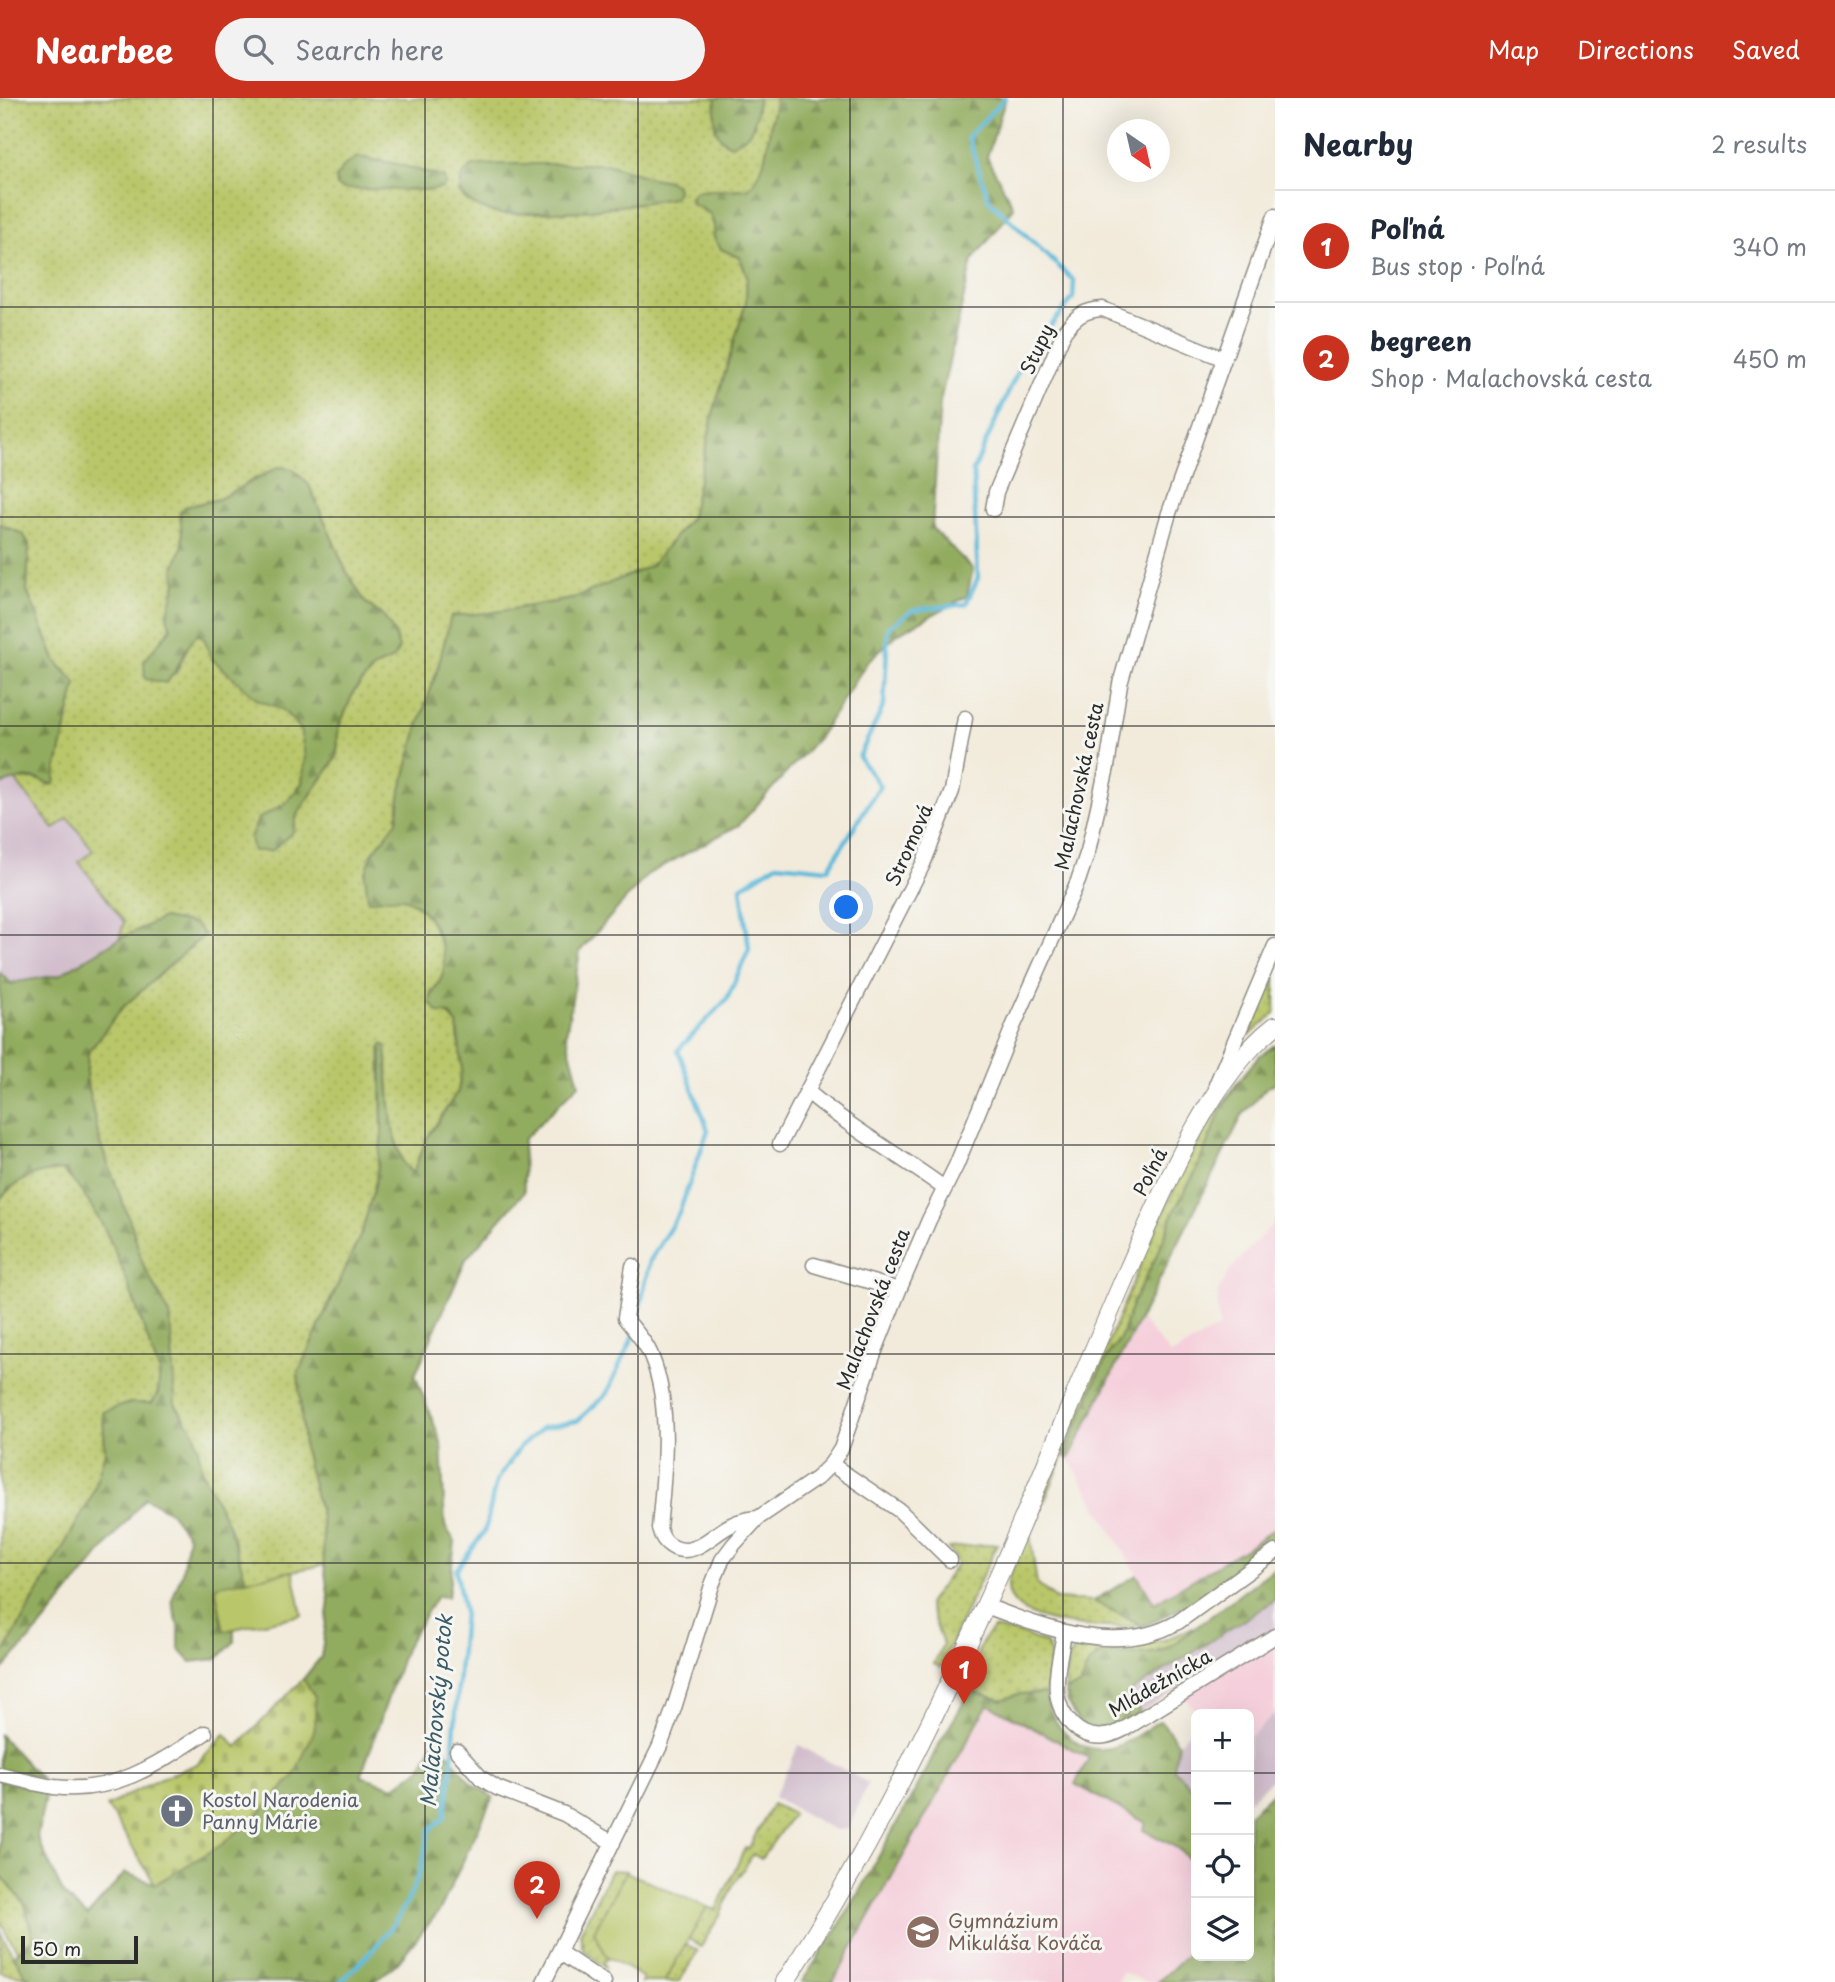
<!DOCTYPE html>
<html lang="en">
<head>
<meta charset="utf-8">
<style>
  :root { --surface:#fff; --page:#f2f2f3; --text:#1f2937; --muted:#747a83; --line:#e0e1e3; --accent:#c8321e }
  body { margin:0; font-family:"Playpen Sans",sans-serif; background:var(--page); color:var(--text) }
  .controls { position:absolute; right:21px; bottom:21px; display:grid; overflow:hidden; border-radius:10px; box-shadow:0 7px 28px #0002 }
  .controls button { width:63px; height:63px; display:grid; place-items:center; padding:0; border:0; border-bottom:2px solid var(--line); background:var(--surface); color:var(--text); font:35px sans-serif }
  .compass { position:absolute; left:1107px; top:21px; width:63px; height:63px; border-radius:50%; background:var(--surface); box-shadow:0 7px 28px #0002; rotate:146deg }
  .scale { position:absolute; left:21px; bottom:18px; width:117px; box-sizing:border-box; padding-left:7px; border:4px solid #2b2b2b; border-top:0; font-size:19px; line-height:24px; white-space:nowrap; color:#2b2b2b; -webkit-text-stroke:5px #f6f6f2; paint-order:stroke }
  .you { position:absolute; left:847px; top:810px; width:24px; height:24px; margin:-18px; border:5px solid #fff; border-radius:50%; background:#1a73e8; box-shadow:0 0 0 10px #1a73e833 }
  .badge { display:grid; place-items:center; width:46px; height:46px; border-radius:50%; background:var(--accent); color:#fff; font-size:23px; font-weight:700 }
  .pin { position:absolute; translate:-50% -58px; filter:drop-shadow(0 2px 4px #0008) }
  .pin::after { content:''; position:absolute; top:37px; width:24px; height:21px; background:inherit; clip-path:polygon(0 0,100% 0,50% 100%) }
  .list { margin:0; padding:0; list-style:none }
  h2 { display:flex; justify-content:space-between; align-items:center; height:91px; margin:0; padding:0 28px; font-size:30px }
  h2 small { font-size:23px; font-weight:400; color:var(--muted) }
  .list li { display:grid; grid-template-columns:46px 1fr auto; gap:21px; align-items:center; box-sizing:border-box; height:112px; padding:0 28px; border-top:2px solid var(--line) }
  .list b { display:block; font-size:26px; white-space:nowrap }
  .list p { margin:0; font-size:23px; white-space:nowrap; color:var(--muted) }
  .list em { font-size:23px; font-style:normal; color:var(--muted) }
  .icon { flex:none; width:38px; height:38px; fill:none; stroke:currentColor; stroke-width:2; stroke-linecap:round; stroke-linejoin:round }
  .map { position:relative; flex:none; width:1275px; height:1884px; overflow:hidden }
  header { display:flex; align-items:center; gap:42px; box-sizing:border-box; height:98px; padding:0 35px; background:var(--accent); color:#fff }
  header strong { font-size:33px }
  nav { display:flex; gap:38px; margin-inline-start:auto; font-size:24px }
  .search { width:490px; height:63px; background:var(--page); display:flex; align-items:center; gap:18px; box-sizing:border-box; padding:0 24px; border-radius:38px; color:var(--muted); font-size:26px }
  main { display:flex }
  aside { flex:1; background:var(--surface) }
  .map>svg:first-child { display:block }
</style>
</head>
<body>
<header>
<strong>Nearbee</strong>
<div class="search"><svg class="icon" aria-label="search" viewBox="0 0 24 24"><circle cx="10" cy="10" r="6"/><path d="M15 15l6 6"/></svg>Search here</div>
<nav><a>Map</a><a>Directions</a><a>Saved</a></nav>
</header>
<main>
<div class="map">
<svg width="1275" height="1884" viewBox="0 0 1275 1884">
  <defs>
    <pattern id="grass-dots" width="8" height="8" patternUnits="userSpaceOnUse" patternTransform="scale(1.75)"><rect width="8" height="8" fill="#b9c76a"/><path d="M2 2h.1M6 6h.1" fill="none" stroke="#9fab5c" stroke-width="1.8" stroke-linecap="round"/></pattern>
    <pattern id="forest-firs" width="22" height="20" patternUnits="userSpaceOnUse" patternTransform="scale(1.75)"><rect width="22" height="20" fill="#92ac5e"/><path d="M5 1l3.5 6h-7zM16 11l3.5 6h-7z" fill="#778c4e"/></pattern>
    <pattern id="cemetery-stones" width="16" height="16" patternUnits="userSpaceOnUse" patternTransform="scale(1.75)"><rect width="16" height="16" fill="#b9c76a"/><path d="M2 7V4a2 2 0 0 1 4 0v3zM10 15v-3a2 2 0 0 1 4 0v3z" fill="#9fab5c"/></pattern>
  </defs>
  <rect width="100%" height="100%" fill="#f6f6f2"/>
  <filter id="ink" filterUnits="userSpaceOnUse"><feTurbulence type="fractalNoise" baseFrequency=".0143" numOctaves="2"/><feDisplacementMap in="SourceGraphic" scale="14" xChannelSelector="R" yChannelSelector="G"/><feConvolveMatrix kernelMatrix="1 2 1 2 8 2 1 2 1" color-interpolation-filters="sRGB"/></filter>
  <filter id="wash" filterUnits="userSpaceOnUse"><feTurbulence type="fractalNoise" baseFrequency=".00686" numOctaves="4" result="noise"/><feDisplacementMap in="SourceGraphic" scale="28" xChannelSelector="R" yChannelSelector="G"/><feGaussianBlur stdDeviation="1.57" result="paint"/><feColorMatrix in="noise" values="0 0 0 0 0 0 0 0 0 0 0 0 0 0 0 0 0 1.4 0 .05"/><feComposite in="paint" operator="in"/></filter>
  <g filter="url(#wash)">
    <rect width="100%" height="100%" fill="#f2ebdb"/>
    <!-- built -->
    <path fill="#f5cfdb" d="M 1275,1123 L 1275,1430 L 1251,1447 L 1154,1505 L 1069,1361 L 1141,1222 L 1171,1257 L 1220,1229 L 1217,1211 L 1219,1192 L 1231,1171 Z
      M 1266,1537 L 1275,1548 L 1275,1616 L 1249,1640 L 1249,1616 L 1198,1616 L 1177,1591 Z
      M 988,1606 L 1089,1660 L 1075,1687 L 1146,1725 L 1143,1732 L 1182,1753 L 1195,1768 L 1196,1849 L 1158,1884 L 1147,1884 L 1122,1874 L 1118,1884 L 833,1884 Z"/>
    <!-- industrial -->
    <path fill="#d1bdcc" d="M 15,682 L 54,731 L 67,720 L 94,752 L 80,765 L 124,824 L 119,841 L 59,877 L 11,885 L 0,875 L 0,687 Z
      M 1275,1502 L 1275,1532 L 1140,1614 L 1128,1596 Z
      M 1275,1615 L 1275,1679 L 1249,1703 L 1249,1640 Z
      M 1196,1628 L 1196,1695 L 1173,1671 L 1178,1645 Z
      M 799,1647 L 868,1685 L 848,1731 L 834,1732 L 774,1699 Z"/>
    <!-- grass -->
    <path fill="url(#grass-dots)" stroke="#72794a" stroke-width="2" fill-rule="evenodd" d="M 0,0 L 716,0 L 715,33 L 754,28 L 758,0 L 776,0 C 767,29 771,69 749,91 L 696,93 L 692,105 L 710,116 L 721,151 L 740,160 L 747,177 L 746,204 L 714,312 L 691,419 L 651,468 L 572,501 L 489,515 L 451,518 L 438,570 L 419,626 L 401,692 L 397,723 L 372,756 L 404,799 L 425,812 L 445,855 L 443,879 L 430,896 L 457,926 L 462,971 L 458,993 L 426,1042 L 414,1075 L 405,1069 L 392,1031 L 386,948 L 380,950 L 382,1036 L 376,1083 L 362,1134 L 325,1213 L 304,1351 L 322,1423 L 324,1467 L 246,1482 L 229,1429 L 203,1376 L 195,1336 L 175,1306 L 170,1217 L 143,1167 L 132,1129 L 100,1045 L 86,981 L 88,955 L 121,911 L 204,836 L 163,820 L 119,841 L 124,824 L 79,764 L 93,752 L 68,720 L 54,731 L 15,682 L 38,681 L 49,687 L 55,686 L 56,673 L 76,585 L 56,564 L 27,493 L 29,446 L 23,436 L 0,426 ZM 606,66 L 651,80 L 669,83 L 677,94 L 673,100 L 584,113 L 501,116 C 487,113 466,107 459,93 ZM 256,380 L 309,387 L 346,473 L 365,504 L 384,519 L 393,561 L 375,569 L 354,593 L 338,631 L 337,659 L 297,717 L 293,734 L 258,721 L 286,705 L 302,685 L 305,658 L 300,630 L 282,611 L 258,602 L 212,560 L 205,542 L 198,536 L 191,542 L 176,575 L 160,545 L 171,529 L 167,519 L 176,485 L 174,470 L 183,447 L 180,414 L 185,409 L 219,401 Z
      M 1275,881 L 1275,915 L 1249,938 L 1269,889 Z
      M 1240,981 L 1221,1013 L 1195,1075 L 1174,1113 L 1159,1153 L 1133,1204 L 1120,1241 L 1109,1255 L 1099,1275 L 1030,1437 L 1037,1486 L 1056,1501 L 1093,1503 L 1144,1528 C 1112,1531 995,1532 1009,1479 C 1046,1392 1082,1305 1119,1218 C 1153,1137 1186,1051 1240,981 Z
      M 63,1072 C 116,1127 133,1205 160,1275 L 158,1295 L 152,1305 L 130,1305 L 103,1314 L 105,1354 L 92,1398 L 0,1562 L 0,1101 C 17,1081 37,1073 63,1072 Z
      M 997,1446 L 940,1569 L 934,1566 L 943,1546 L 928,1506 L 957,1466 L 955,1459 L 948,1450 Z
      M 1193,1529 C 1173,1553 1142,1563 1111,1554 L 1087,1569 L 1080,1589 L 1065,1592 L 1069,1560 L 1077,1549 C 1123,1551 1151,1552 1193,1529 Z
      M 994,1530 L 1023,1536 L 1047,1546 L 1051,1558 L 1046,1595 L 1019,1596 L 1002,1602 L 970,1593 C 974,1574 976,1543 994,1530 Z
      M 772,1706 L 793,1716 L 761,1761 L 753,1756 L 732,1789 L 720,1817 L 701,1849 L 689,1841 L 707,1809 L 716,1812 L 745,1750 L 748,1751 Z
      M 611,1772 L 626,1773 L 594,1833 L 606,1857 L 609,1859 L 604,1863 L 605,1870 L 583,1851 L 580,1835 Z
      M 0,1776 L 25,1806 L 33,1841 L 18,1853 L 0,1825 Z
      M 0,1834 L 26,1879 L 0,1874 L 0,1850 L 3,1847 L 0,1844 Z
      M 686,1846 L 698,1853 L 679,1884 L 664,1884 Z"/>
    <!-- forest -->
    <path fill="url(#forest-firs)" stroke="#5e6c44" stroke-width="2" d="M 716,0 L 758,0 C 755,24 756,37 731,47 C 710,39 715,19 716,0 Z
      M 776,0 L 1006,0 L 987,59 L 1014,110 L 972,163 L 940,304 L 932,430 L 973,471 L 967,498 L 899,535 L 868,563 L 819,639 L 739,727 L 648,776 L 580,853 L 566,937 L 579,986 L 523,1042 L 524,1094 L 466,1161 L 415,1277 L 441,1344 L 445,1428 L 455,1444 L 448,1499 L 437,1498 L 406,1548 L 361,1678 L 394,1689 L 421,1670 L 436,1641 L 471,1685 L 493,1699 L 440,1812 L 397,1865 L 374,1884 L 26,1884 L 26,1879 L 14,1857 L 33,1841 L 25,1806 L 0,1776 L 0,1682 L 46,1694 L 37,1739 L 64,1797 L 87,1818 L 125,1775 L 156,1786 L 221,1747 L 260,1715 L 294,1678 L 315,1599 L 303,1581 L 321,1559 L 329,1503 L 324,1467 L 322,1423 L 304,1351 L 298,1275 L 362,1134 L 376,1083 L 382,1036 L 382,946 L 386,948 C 388,976 388,1061 413,1075 L 426,1042 L 458,993 L 462,971 L 457,926 L 450,916 L 439,915 L 430,905 C 431,892 440,887 443,875 C 448,851 431,811 406,801 C 396,797 378,802 368,803 L 365,777 L 372,756 L 397,723 L 401,692 L 419,626 L 438,570 L 451,518 L 489,515 L 572,501 L 651,468 L 691,419 L 714,312 L 746,204 L 747,178 L 740,160 L 721,151 L 714,140 L 714,126 L 710,116 L 691,105 L 690,99 L 696,93 L 748,91 C 771,70 767,29 776,0 Z
      M 358,59 L 393,65 L 443,79 L 446,85 L 442,90 L 430,92 L 343,91 L 337,88 L 336,80 L 344,68 Z
      M 502,66 L 606,66 L 651,80 L 669,83 L 676,87 L 677,94 L 673,100 L 584,113 L 501,116 C 483,112 453,103 462,80 C 464,75 469,70 474,68 C 482,66 494,67 502,66 Z
      M 278,369 L 293,371 L 309,387 L 346,473 L 365,504 L 384,519 L 394,535 L 399,550 L 393,561 L 375,569 L 354,593 L 338,631 L 337,658 L 297,717 L 293,734 L 271,753 L 253,753 L 250,740 L 258,721 L 286,705 L 302,685 L 305,658 L 300,630 L 282,611 L 258,602 L 211,560 L 205,542 L 198,536 C 183,549 181,570 166,585 L 145,581 L 144,563 L 171,530 L 167,519 L 176,485 L 174,470 L 183,447 L 180,414 L 185,409 L 219,401 Z
      M 0,426 L 23,436 L 29,446 L 27,493 L 56,564 L 76,585 L 56,673 L 55,686 C 46,687 45,683 38,681 C 26,678 11,683 0,687 Z
      M 163,820 L 195,826 L 204,837 L 121,911 L 88,955 L 86,981 L 100,1045 L 132,1129 L 143,1167 L 170,1217 L 175,1306 L 195,1336 L 203,1376 L 229,1429 L 246,1482 L 215,1489 L 224,1533 L 234,1531 L 234,1544 L 217,1561 L 191,1564 L 179,1551 L 179,1532 L 172,1502 L 182,1474 L 188,1438 L 170,1414 L 145,1400 L 40,1530 L 0,1574 L 0,1562 L 92,1398 L 105,1354 L 103,1314 L 130,1305 L 152,1305 L 158,1295 L 160,1275 C 133,1206 116,1126 63,1072 C 37,1073 17,1081 0,1101 L 0,875 L 11,885 L 59,877 L 119,841 Z
      M 1275,947 L 1275,985 L 1266,990 L 1243,1016 L 1069,1361 L 1065,1358 L 1099,1275 L 1109,1255 L 1120,1241 L 1133,1204 L 1159,1153 L 1174,1113 L 1195,1075 L 1221,1013 L 1240,981 L 1259,958 Z
      M 1275,1430 L 1275,1444 C 1235,1475 1191,1509 1144,1528 L 1093,1503 L 1137,1477 L 1154,1505 L 1251,1447 Z
      M 1275,1470 L 1275,1502 L 1129,1595 L 1140,1614 C 1130,1619 1120,1626 1110,1630 C 1083,1638 1069,1615 1065,1592 L 1080,1588 L 1087,1569 L 1099,1556 L 1111,1554 L 1122,1557 L 1163,1554 Z
      M 970,1593 L 1002,1602 L 1019,1596 L 1046,1595 C 1049,1625 1076,1657 1110,1650 C 1128,1646 1143,1633 1159,1623 L 1162,1624 L 1178,1645 L 1174,1671 L 1196,1695 L 1196,1783 C 1193,1751 1169,1746 1143,1732 L 1146,1725 L 1075,1686 L 1089,1660 L 988,1606 L 833,1884 L 802,1884 L 849,1812 L 926,1673 C 937,1646 956,1620 970,1593 Z
      M 0,1637 L 41,1681 L 0,1671 Z
      M 1275,1693 L 1275,1884 L 1158,1884 L 1196,1849 L 1196,1858 L 1249,1858 L 1249,1716 Z"/>
    <!-- cemetery -->
    <path fill="url(#cemetery-stones)" stroke="#72794a" stroke-width="2" d="M 303,1581 L 315,1599 L 315,1631 L 294,1678 L 260,1715 L 221,1747 L 155,1786 L 107,1708 L 159,1681 L 197,1666 L 225,1636 L 237,1649 Z"/>
    <!-- green -->
    <path fill="#b9c76a" stroke="#72794a" stroke-width="2" d="M 293,1473 L 302,1517 L 224,1533 L 215,1488 Z
      M 626,1774 L 707,1809 L 664,1884 L 641,1884 L 643,1880 L 606,1857 L 594,1833 Z"/>
    <g fill="none" stroke-linecap="round" stroke-linejoin="round">
      <!-- stream -->
      <path stroke="#5bb9d9" stroke-width="4.5" d="M 636,1228 L 650,1163 L 679,1115 L 708,1032 L 678,952 L 727,901 L 749,851 L 741,789 L 777,766 L 828,771 L 880,688 L 859,659 L 884,607 L 888,530 L 913,512 L 966,506 L 978,480 L 973,373 L 1022,264 L 1073,200 L 1074,183 L 989,102 L 968,39 L 1005,0
        M 340,1884 C 390,1839 419,1801 429,1733 L 445,1719 L 451,1676 L 464,1514 L 456,1472 L 485,1433 L 496,1384 L 520,1349 L 542,1330 L 577,1323 L 606,1297 L 634,1237"/>
    </g>
  </g>
  <g filter="url(#ink)">
    <g fill="none" stroke-linecap="round" stroke-linejoin="round">
      <!-- minor casing -->
      <g stroke="#8e8b83" stroke-width="17">
        <path id="minor" d="M 993,411 L 996,394 L 1064,234 C 1076,218 1084,212 1103,211 L 1224,261
          M 1216,987 L 1275,848
          M 807,993 C 849,1030 900,1057 944,1090
          M 780,1046 L 923,766 L 952,693 L 965,620
          M 814,1167 L 899,1192
          M 633,1168 L 625,1220 C 634,1232 647,1245 652,1260 C 672,1310 664,1378 659,1430 C 661,1438 664,1444 671,1448 C 693,1462 712,1436 731,1427 C 740,1422 749,1421 758,1420
          M 831,1366 L 900,1413 L 950,1462
          M 986,1508 C 1044,1530 1118,1559 1178,1524 L 1275,1454
          M 1064,1535 C 1061,1554 1055,1576 1057,1595 C 1060,1619 1079,1642 1105,1638 C 1117,1636 1128,1629 1139,1622 L 1275,1538
          M 457,1653 L 481,1680 L 497,1690 L 564,1716 L 613,1745
          M 0,1677 C 18,1681 36,1686 54,1689 C 113,1697 158,1666 205,1635
          M 559,1854 L 604,1884
          M 544,1884 L 660,1648 L 674,1610 L 712,1487 L 722,1462 L 734,1446 L 758,1420 L 817,1380 L 831,1366 L 841,1351 L 873,1258 L 899,1192 L 929,1122 L 956,1068 L 1013,929 L 1078,783 L 1088,753 L 1107,669 L 1120,586 L 1169,415 L 1275,118"/>
      </g>
      <!-- tertiary casing -->
      <g stroke="#8e8b83" stroke-width="20">
        <path id="tertiary" d="M 785,1884 C 863,1764 927,1636 986,1506 C 1036,1396 1079,1283 1128,1172 C 1162,1095 1208,980 1275,928"/>
      </g>
      <!-- minor -->
      <use href="#minor" stroke="#fff" stroke-width="14"/>
      <!-- tertiary -->
      <use href="#tertiary" stroke="#fff" stroke-width="18"/>
    </g>
  </g>
  <!-- grid -->
  <path fill="none" stroke="#2b2b2b" stroke-width="2" stroke-opacity="0.55" d="M 213,0 L 213,1884M 425,0 L 425,1884M 638,0 L 638,1884M 850,0 L 850,1884M 1063,0 L 1063,1884M 0,209 L 1275,209M 0,419 L 1275,419M 0,628 L 1275,628M 0,837 L 1275,837M 0,1047 L 1275,1047M 0,1256 L 1275,1256M 0,1465 L 1275,1465M 0,1675 L 1196,1675M 1249,1675 L 1275,1675"/>
  <!-- icons -->
  <defs>
    <g id="church-disc" transform="scale(1.75)"><circle r="9.5" fill="#6b7280" stroke="#f6f6f2"/><path d="M-1.2-6h2.4v3.5h3.3v2.4h-3.3V6h-2.4V-.1h-3.3v-2.4h3.3Z" fill="#fff"/></g>
    <g id="school-disc" transform="scale(1.75)"><circle r="9.5" fill="#8d6e63" stroke="#f6f6f2"/><path d="M0-5L7-2L0 1L-7-2ZM-4 1L0 2.5L4 1V4Q0 6-4 4Z" fill="#fff"/></g>
  </defs>
  <g fill-rule="evenodd">
    <use href="#church-disc" x="177" y="1713"/>
    <use href="#school-disc" x="923" y="1834"/>
  </g>
  <g text-anchor="middle" stroke-width="6" stroke-linejoin="round" paint-order="stroke">
    <!-- street labels -->
    <g font-size="19" fill="#2b2b2b" stroke="#f6f6f2">
      <text transform="translate(1037 251) rotate(-65)" y="7">Stupy</text>
      <text transform="translate(1079 688) rotate(-78)" y="7">Malachovská cesta</text>
      <text transform="translate(909 747) rotate(-66)" y="7">Stromová</text>
      <text transform="translate(1150 1074) rotate(-63)" y="7">Poľná</text>
      <text transform="translate(873 1211) rotate(-69)" y="7">Malachovská cesta</text>
      <text transform="translate(1160 1585) rotate(-30)" y="7">Mládežnícka</text>
    </g>
    <!-- worship labels -->
    <g font-size="19" fill="#5b616d" stroke="#f6f6f2" text-anchor="start">
      <text x="202" y="1709">Kostol Narodenia<tspan x="202" dy="22">Panny Márie</tspan></text>
    </g>
    <!-- education labels -->
    <g font-size="19" fill="#785e54" stroke="#f6f6f2" text-anchor="start">
      <text x="948" y="1830">Gymnázium<tspan x="948" dy="22">Mikuláša Kováča</tspan></text>
    </g>
    <!-- water labels -->
    <g font-size="21" font-style="italic" fill="#3c5d68" stroke="#f6f6f2">
      <text transform="translate(437 1613) rotate(-85)" y="7">Malachovský potok</text>
    </g>
  </g>
</svg>
<div class="controls">
<button>+</button>
<button>−</button>
<button><svg class="icon" aria-label="locate" viewBox="0 0 24 24"><circle cx="12" cy="12" r="6"/><path d="M12 2v4M12 18v4M2 12h4M18 12h4"/></svg></button>
<button><svg class="icon" aria-label="layers" viewBox="0 0 24 24"><path d="M12 4l9 5-9 5-9-5zM3 14l9 5 9-5"/></svg></button>
</div>
<svg class="compass" viewBox="-18 -18 36 36"><path d="M0-13l5 13h-10z" fill="#e53935"/><path d="M0 13l5-13h-10z" fill="#747a83"/></svg>
<div class="scale">50 m</div>
<div class="you"></div>
<div class="pin badge" style="left:964px;top:1606px">1</div>
<div class="pin badge" style="left:537px;top:1821px">2</div>
</div>
<aside>
<h2>Nearby<small>2 results</small></h2>
<ul class="list">
<li><span class="badge">1</span><div><b>Poľná</b><p>Bus stop · Poľná</p></div><em>340 m</em></li>
<li><span class="badge">2</span><div><b>begreen</b><p>Shop · Malachovská cesta</p></div><em>450 m</em></li>
</ul>
</aside>
</main>
</body>
</html>
